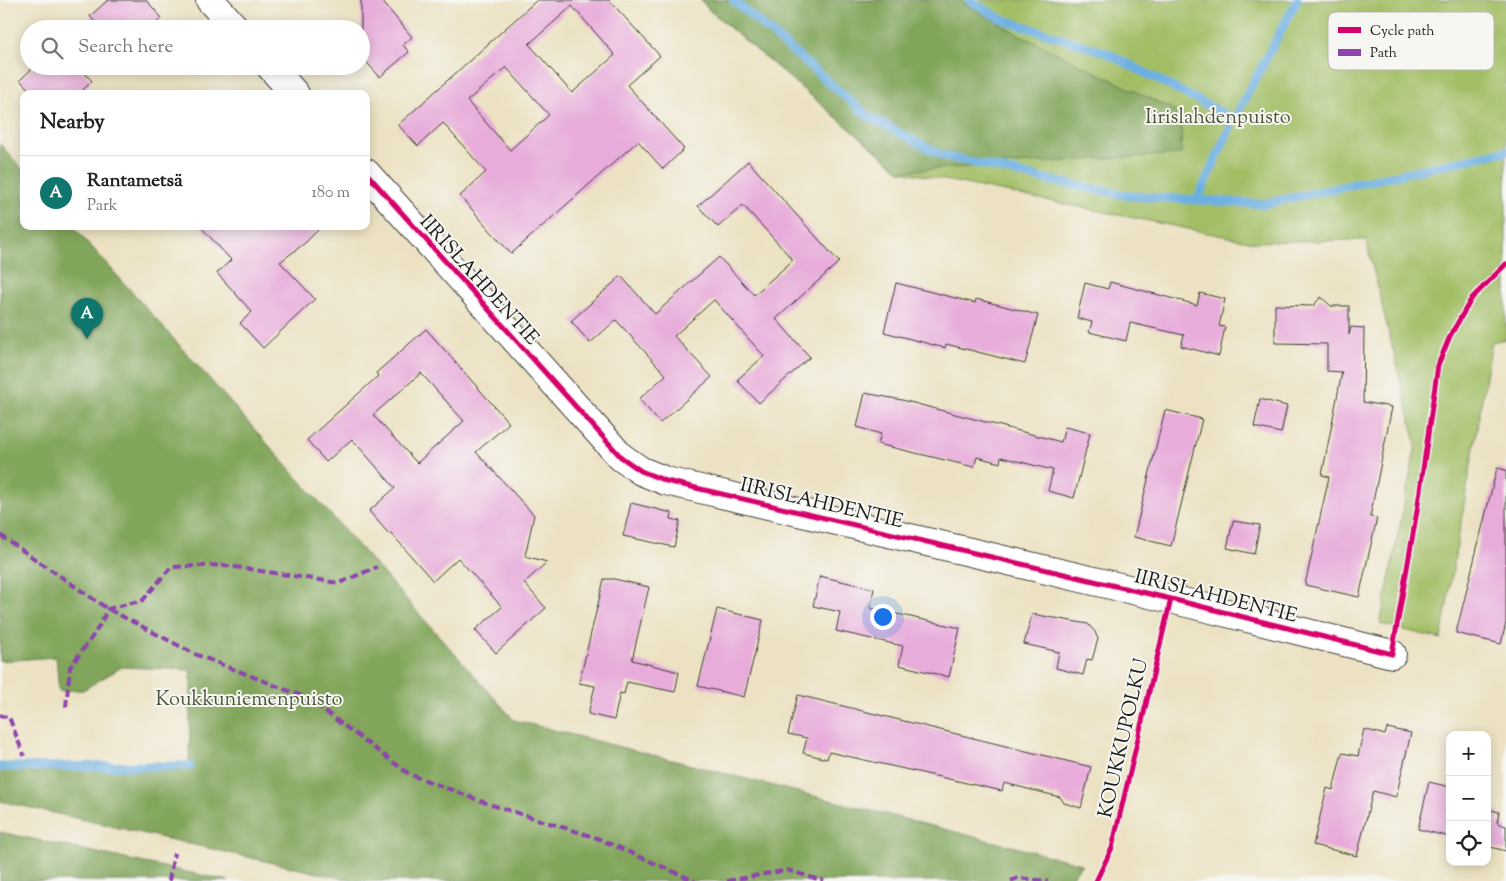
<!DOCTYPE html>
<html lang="en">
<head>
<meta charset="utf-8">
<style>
  :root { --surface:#fff; --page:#f6f6f6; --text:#222; --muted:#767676; --line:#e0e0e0; --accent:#0f766e }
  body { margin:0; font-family:"Sorts Mill Goudy",serif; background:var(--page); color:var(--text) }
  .controls { position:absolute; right:15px; bottom:15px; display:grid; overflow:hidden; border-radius:10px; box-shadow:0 2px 12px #0003 }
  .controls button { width:45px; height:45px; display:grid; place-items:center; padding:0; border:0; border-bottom:1px solid var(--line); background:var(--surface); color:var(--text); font:25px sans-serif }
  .you { position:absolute; left:882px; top:616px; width:18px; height:18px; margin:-12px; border:4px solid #fff; border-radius:50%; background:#1a73e8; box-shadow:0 0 0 8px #1a73e833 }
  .badge { display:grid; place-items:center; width:32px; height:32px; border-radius:50%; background:var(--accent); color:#fff; font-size:16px; font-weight:700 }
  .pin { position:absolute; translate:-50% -41px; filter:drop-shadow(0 1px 2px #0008) }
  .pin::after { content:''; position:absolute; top:26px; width:18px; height:15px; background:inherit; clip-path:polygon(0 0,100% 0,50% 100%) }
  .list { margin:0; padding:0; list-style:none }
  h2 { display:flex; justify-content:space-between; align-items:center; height:65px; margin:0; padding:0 20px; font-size:21px }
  h2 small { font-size:16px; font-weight:400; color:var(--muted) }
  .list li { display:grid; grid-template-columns:32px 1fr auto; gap:15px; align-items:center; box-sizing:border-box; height:75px; padding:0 20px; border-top:1px solid var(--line) }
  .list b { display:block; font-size:19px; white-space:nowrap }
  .list p { margin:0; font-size:16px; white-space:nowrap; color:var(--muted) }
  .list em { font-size:16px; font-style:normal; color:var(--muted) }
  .icon { flex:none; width:28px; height:28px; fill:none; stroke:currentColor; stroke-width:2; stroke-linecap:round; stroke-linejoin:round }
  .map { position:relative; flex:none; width:1506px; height:881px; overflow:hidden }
  .search { position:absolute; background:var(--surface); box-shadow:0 2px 12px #0003; left:20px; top:20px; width:350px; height:55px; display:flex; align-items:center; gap:12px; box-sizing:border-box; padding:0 18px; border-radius:28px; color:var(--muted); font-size:19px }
  .panel { position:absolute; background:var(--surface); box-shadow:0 2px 12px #0003; left:20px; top:90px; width:350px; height:140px; border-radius:10px }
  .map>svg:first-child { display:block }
</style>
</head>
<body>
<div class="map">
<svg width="1506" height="881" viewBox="0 0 1506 881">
  <rect width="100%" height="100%" fill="#f6f6f2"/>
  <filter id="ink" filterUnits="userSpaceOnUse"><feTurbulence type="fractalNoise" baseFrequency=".02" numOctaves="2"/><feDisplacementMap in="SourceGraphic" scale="10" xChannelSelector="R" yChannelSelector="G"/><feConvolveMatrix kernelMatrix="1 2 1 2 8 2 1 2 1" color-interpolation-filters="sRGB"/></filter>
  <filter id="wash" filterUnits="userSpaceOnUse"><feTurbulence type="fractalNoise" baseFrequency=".0096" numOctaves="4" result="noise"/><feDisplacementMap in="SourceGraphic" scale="20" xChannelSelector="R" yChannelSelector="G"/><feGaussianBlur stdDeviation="1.12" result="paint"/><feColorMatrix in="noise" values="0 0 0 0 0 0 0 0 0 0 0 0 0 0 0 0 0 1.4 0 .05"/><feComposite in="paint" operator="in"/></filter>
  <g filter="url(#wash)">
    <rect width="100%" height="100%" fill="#ece2c3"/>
    <!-- green -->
    <path fill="#a2be65" stroke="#5f6d40" d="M 701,0 L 1506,0 L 1506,339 L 1492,342 L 1441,639 L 1380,624 L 1416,444 L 1366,240 L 1253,242 L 900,171 L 708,9 Z"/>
    <!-- forest -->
    <path fill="#81a55a" stroke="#4e603b" d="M 701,0 L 959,0 L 1018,34 L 1182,114 L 1181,154 L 900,171 L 708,9 Z
      M 0,144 L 24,171 L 24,226 L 73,226 L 514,720 L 1082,864 L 1069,881 L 353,881 L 0,801 L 0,767 L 189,766 L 191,670 L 122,667 L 83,690 L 59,691 L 56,657 L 0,661 Z
      M 0,832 L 229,881 L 0,881 Z"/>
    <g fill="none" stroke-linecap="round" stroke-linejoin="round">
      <!-- stream -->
      <path stroke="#6cafe1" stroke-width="9" d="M 733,0 L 868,116 L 941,155 L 1043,179 L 1130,196 L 1264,204 L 1506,151
        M 969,0 L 1001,19 L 1105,52 L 1234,119 L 1197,200
        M 1234,119 L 1297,0
        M 0,767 L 190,766"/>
    </g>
    <g id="blocks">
      <!-- building -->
      <path fill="#e8acda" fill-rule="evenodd" d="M 108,0 L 146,0 L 162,18 L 150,29 L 101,29 L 90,16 Z
        M 361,0 L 381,0 L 412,37 L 403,45 L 409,52 L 380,77 L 361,56 Z
        M 537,0 L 609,0 L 660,56 L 627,85 L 684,149 L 663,169 L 638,141 L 511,254 L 460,196 L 486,172 L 443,123 L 418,146 L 398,125 ZM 572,6 L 615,55 L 572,93 L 529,44 ZM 506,67 L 549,115 L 510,150 L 467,101 Z
        M 35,66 L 78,66 L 92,81 L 79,94 L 33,94 L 20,80 Z
        M 748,161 L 839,262 L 776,319 L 810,357 L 759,403 L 737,380 L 764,356 L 714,300 L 674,336 L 712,377 L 660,423 L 639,399 L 666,375 L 616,320 L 590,343 L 571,321 L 621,276 L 655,314 L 719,257 L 754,295 L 793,260 L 743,205 L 718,227 L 698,206 Z
        M 200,226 L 322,226 L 305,243 L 280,262 L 315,299 L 263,348 L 240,323 L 252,312 L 217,273 L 231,260 Z
        M 1110,282 L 1197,305 L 1200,293 L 1225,299 L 1219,326 L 1225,327 L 1219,356 L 1181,346 L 1184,335 L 1130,323 L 1126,341 L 1089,332 L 1092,322 L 1077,318 L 1085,283 L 1108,289 Z
        M 896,283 L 975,303 L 976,299 L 1038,315 L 1025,364 L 946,344 L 945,348 L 884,332 Z
        M 1321,297 L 1331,306 L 1349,306 L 1349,335 L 1351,327 L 1364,328 L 1363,402 L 1392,407 L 1370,517 L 1377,518 L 1359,597 L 1305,585 L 1329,477 L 1322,475 L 1342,372 L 1327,371 L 1327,344 L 1275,343 L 1275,305 L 1313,306 Z
        M 426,329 L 509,423 L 476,452 L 534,515 L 525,556 L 547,562 L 524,583 L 546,608 L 496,653 L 475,630 L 502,607 L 458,558 L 433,581 L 391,533 L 389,534 L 369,511 L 395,488 L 352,439 L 326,462 L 307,440 L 378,376 L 376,373 ZM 421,373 L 464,421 L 417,463 L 373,415 Z
        M 865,393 L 902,400 L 1061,442 L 1065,427 L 1090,433 L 1074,498 L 1048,491 L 1053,470 L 1001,457 L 1000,463 L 977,457 L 974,467 L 878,444 L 881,434 L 857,427 Z
        M 1260,399 L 1287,406 L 1281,433 L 1254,427 Z
        M 1165,410 L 1202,419 L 1171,546 L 1134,537 Z
        M 1497,468 L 1506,470 L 1506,623 L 1501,644 L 1456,633 Z
        M 631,503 L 672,513 L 671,519 L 680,521 L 674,547 L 623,536 Z
        M 1233,521 L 1260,525 L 1254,554 L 1227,548 Z
        M 820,576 L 874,589 L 870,608 L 960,628 L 949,677 L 899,665 L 903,646 L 836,631 L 840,612 L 813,606 Z
        M 604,579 L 614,579 L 649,587 L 632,660 L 679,672 L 675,692 L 627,682 L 624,694 L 620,693 L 614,720 L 588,714 L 595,686 L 579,683 Z
        M 717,609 L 763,620 L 744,697 L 698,686 Z
        M 1032,614 L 1088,624 L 1095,632 L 1098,639 L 1092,660 L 1087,659 L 1083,675 L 1056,668 L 1059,652 L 1024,644 Z
        M 798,695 L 1091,767 L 1081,808 L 1064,803 L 1060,797 L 1004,783 L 1002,791 L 829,752 L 827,759 L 803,753 L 807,738 L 788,734 Z
        M 1387,728 L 1411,733 L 1396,797 L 1373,791 L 1357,856 L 1313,845 L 1327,788 L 1333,790 L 1342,753 L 1358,756 L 1364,729 L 1385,735 Z
        M 1429,782 L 1450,787 L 1450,837 L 1418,829 Z
        M 1487,809 L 1499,812 L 1497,823 L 1506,826 L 1506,851 L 1487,846 Z"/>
    </g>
  </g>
  <g filter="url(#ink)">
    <use href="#blocks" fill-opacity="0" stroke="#3b3a35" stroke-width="1"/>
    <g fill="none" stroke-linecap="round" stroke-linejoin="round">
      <!-- minor casing -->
      <g stroke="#3b3a35" stroke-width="30">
        <path id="minor" d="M 210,0 L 236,29
          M 270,66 L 295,94
          M 366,173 L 621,457 L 641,471 L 666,481 L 1171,599 L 1392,654"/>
      </g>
      <!-- minor -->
      <use href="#minor" stroke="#fff" stroke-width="28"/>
      <!-- quiet -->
      <path stroke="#8e44ad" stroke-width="4" stroke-dasharray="8 4" stroke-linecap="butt" d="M 0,535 L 108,609 L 195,654 L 307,698 L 409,774 L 489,804 L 597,838 L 695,881
        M 66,707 L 70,667 L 95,633 L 108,609 L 143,600 L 171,567 L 222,565 L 339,583 L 377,567
        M 0,714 L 1,716 L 9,717 L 24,756
        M 169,881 L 174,853
        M 727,881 L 787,870 L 824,881
        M 1011,881 L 1018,878 L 1048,881"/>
      <!-- cycleway casing -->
      <g stroke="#f6f6f2" stroke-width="8">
        <path id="cycleway" d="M 366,173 L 621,457 L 641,471 L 666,481 L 1171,599 L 1392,654 L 1417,511 L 1438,365 L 1450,336 L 1472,298 L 1506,264
          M 1096,881 L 1112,848 L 1171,599"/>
      </g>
      <!-- cycleway -->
      <use href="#cycleway" stroke="#d6006c" stroke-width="5"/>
    </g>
  </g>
  <g text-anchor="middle" stroke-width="4" stroke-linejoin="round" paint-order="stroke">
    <!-- park labels -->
    <g font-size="20" fill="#4b5536" stroke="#f6f6f2">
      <text x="1218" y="123">Iirislahdenpuisto</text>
      <text x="249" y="705">Koukkuniemenpuisto</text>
    </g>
    <!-- street labels -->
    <g font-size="20" fill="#1c1c1c" stroke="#f6f6f2">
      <text transform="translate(480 279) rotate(48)" y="7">IIRISLAHDENTIE</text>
      <text transform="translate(822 502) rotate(13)" y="7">IIRISLAHDENTIE</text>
      <text transform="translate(1216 595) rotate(14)" y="7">IIRISLAHDENTIE</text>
      <text transform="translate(1122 738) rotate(-77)" y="7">KOUKKUPOLKU</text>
    </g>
  </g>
  <!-- legend -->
  <rect x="1328" y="12" width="166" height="58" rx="8" fill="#f6f6f2" stroke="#b5b5b2" stroke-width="1"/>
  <rect x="1338" y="27" width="23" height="6" fill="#d6006c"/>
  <rect x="1338" y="49" width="23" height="7" fill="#8e44ad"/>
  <g font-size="14" fill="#1c1c1c">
    <text x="1370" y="35">Cycle path</text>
    <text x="1370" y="57">Path</text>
  </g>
</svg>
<div class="controls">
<button>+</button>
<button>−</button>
<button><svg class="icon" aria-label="locate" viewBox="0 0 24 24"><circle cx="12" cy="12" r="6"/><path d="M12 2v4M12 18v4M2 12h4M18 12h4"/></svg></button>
</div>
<div class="you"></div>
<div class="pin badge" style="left:87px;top:339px">A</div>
<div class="search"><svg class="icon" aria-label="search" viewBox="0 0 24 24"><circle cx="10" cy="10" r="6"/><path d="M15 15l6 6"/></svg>Search here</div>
<section class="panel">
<h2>Nearby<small></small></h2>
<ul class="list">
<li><span class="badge">A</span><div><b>Rantametsä</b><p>Park</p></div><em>180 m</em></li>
</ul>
</section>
</div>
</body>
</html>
